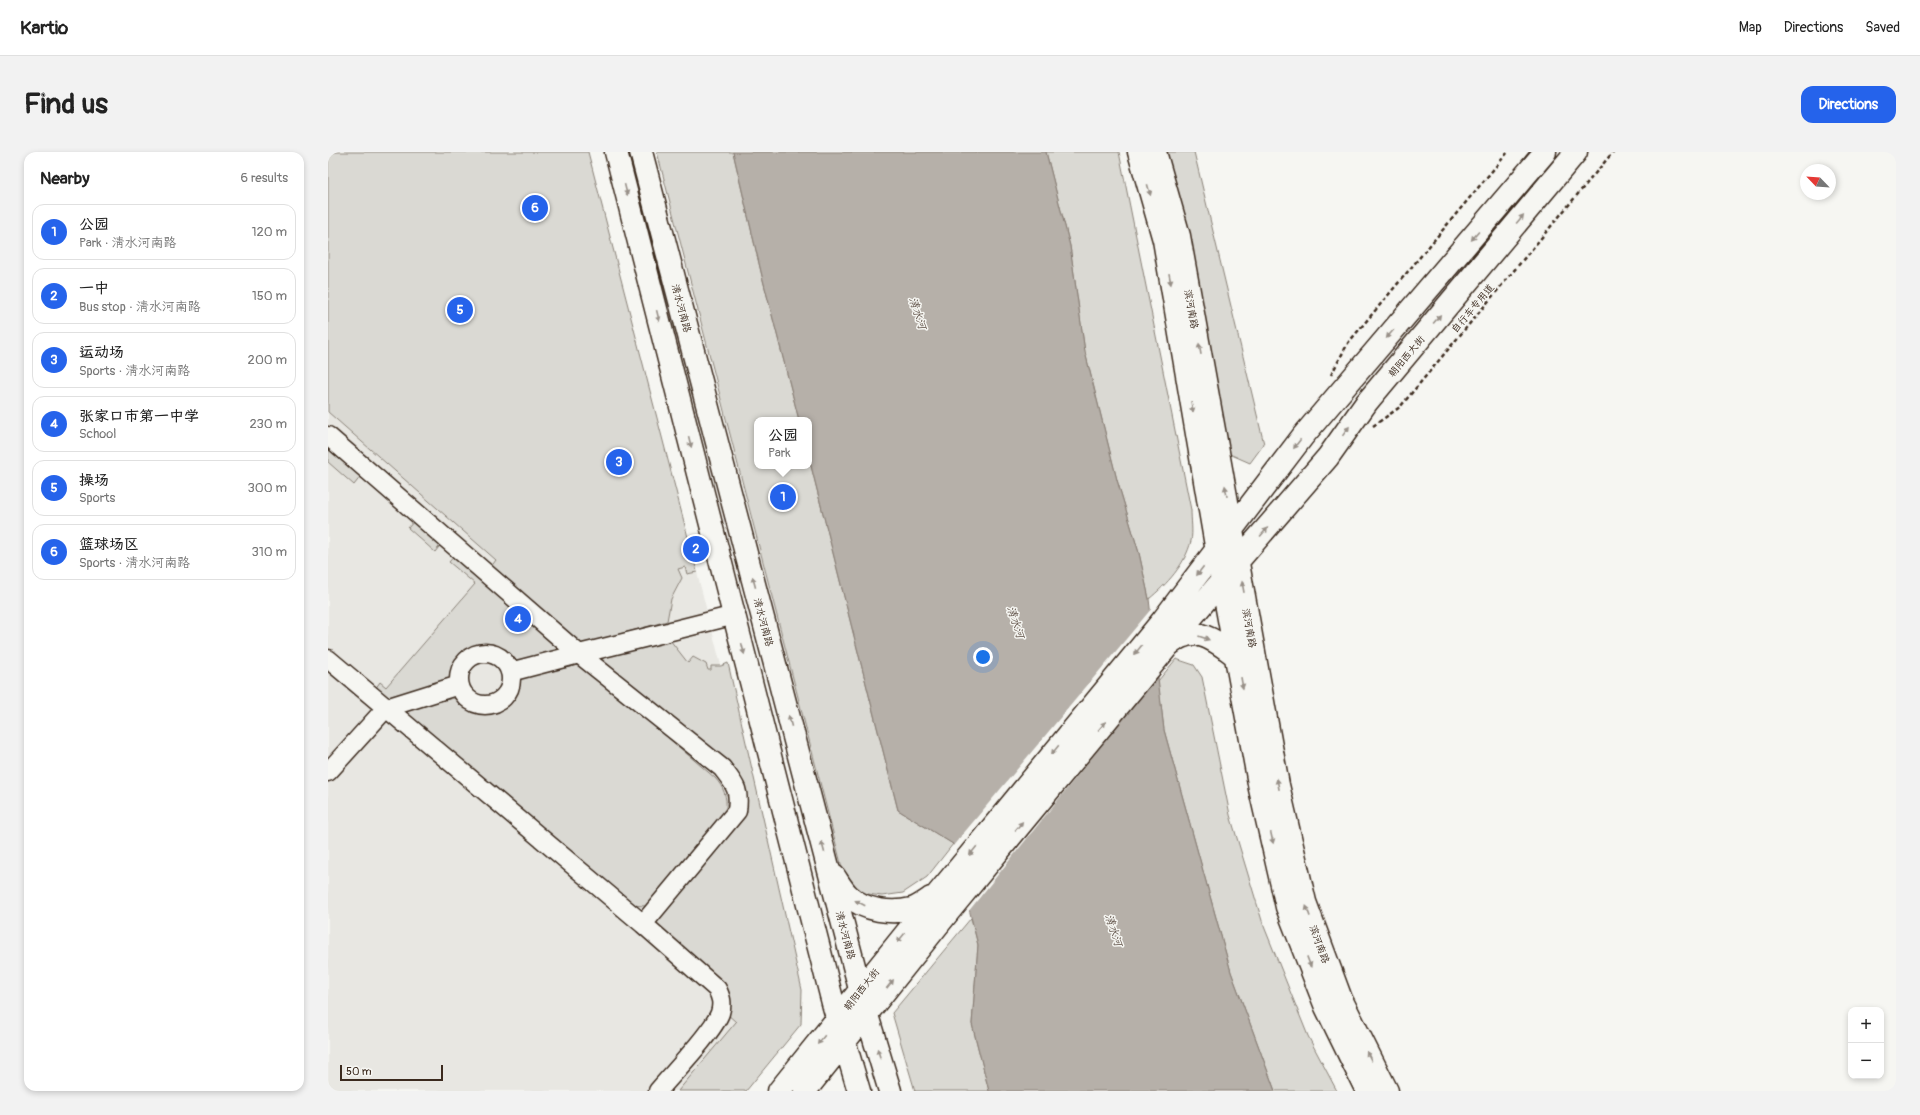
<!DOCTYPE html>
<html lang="en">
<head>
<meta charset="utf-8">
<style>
  :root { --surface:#fff; --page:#f2f2f2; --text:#222; --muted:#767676; --line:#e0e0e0; --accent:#2563eb }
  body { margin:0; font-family:Pangolin,"LXGW WenKai TC",sans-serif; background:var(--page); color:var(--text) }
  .controls { position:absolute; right:12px; bottom:12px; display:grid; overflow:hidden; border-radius:8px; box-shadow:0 2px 6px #0003 }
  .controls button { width:36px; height:36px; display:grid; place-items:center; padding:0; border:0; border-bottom:1px solid var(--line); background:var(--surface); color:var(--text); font:20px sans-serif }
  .compass { position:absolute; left:1472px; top:12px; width:36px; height:36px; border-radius:50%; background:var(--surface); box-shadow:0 2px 6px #0003; rotate:295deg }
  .scale { position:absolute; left:12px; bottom:10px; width:103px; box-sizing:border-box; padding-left:4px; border:2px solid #3b2a1e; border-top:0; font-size:11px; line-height:14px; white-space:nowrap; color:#3b2a1e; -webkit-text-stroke:3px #f6f6f2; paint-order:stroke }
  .you { position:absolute; left:655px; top:505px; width:14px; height:14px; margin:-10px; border:3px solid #fff; border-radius:50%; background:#1a73e8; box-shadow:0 0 0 6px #1a73e833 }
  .badge { display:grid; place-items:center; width:26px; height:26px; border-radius:50%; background:var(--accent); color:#fff; font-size:13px; font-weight:700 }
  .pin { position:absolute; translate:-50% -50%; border:2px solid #fff; box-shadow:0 1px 4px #0006 }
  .popup { position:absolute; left:426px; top:265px; width:58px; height:52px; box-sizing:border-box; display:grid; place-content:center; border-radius:8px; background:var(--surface); filter:drop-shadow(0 1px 3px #0005); font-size:13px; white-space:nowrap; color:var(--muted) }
  .popup b { font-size:15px; color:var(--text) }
  .popup::after { content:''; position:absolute; left:50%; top:100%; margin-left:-8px; border:8px solid transparent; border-top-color:var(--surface) }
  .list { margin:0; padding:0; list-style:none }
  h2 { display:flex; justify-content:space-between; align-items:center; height:52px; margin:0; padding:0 16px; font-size:17px }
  h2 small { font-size:13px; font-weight:400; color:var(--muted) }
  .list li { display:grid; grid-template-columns:26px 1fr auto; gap:12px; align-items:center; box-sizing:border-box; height:56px; margin:0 8px 8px; padding:0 8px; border:1px solid var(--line); border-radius:12px }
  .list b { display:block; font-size:15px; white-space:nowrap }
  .list p { margin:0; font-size:13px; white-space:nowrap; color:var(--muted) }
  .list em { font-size:13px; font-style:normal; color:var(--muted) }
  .map { position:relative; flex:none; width:1568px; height:939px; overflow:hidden; border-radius:12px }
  header { display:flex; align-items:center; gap:24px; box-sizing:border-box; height:56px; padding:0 20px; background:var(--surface); border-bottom:1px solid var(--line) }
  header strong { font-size:19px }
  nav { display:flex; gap:22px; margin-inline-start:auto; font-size:14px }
  .intro { display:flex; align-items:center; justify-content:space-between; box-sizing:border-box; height:96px; padding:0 24px }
  h1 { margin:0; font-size:28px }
  .button { padding:10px 18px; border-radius:12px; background:var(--accent); color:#fff; font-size:14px; font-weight:700 }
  main { display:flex; gap:24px; padding:0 24px }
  aside { flex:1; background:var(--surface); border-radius:12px; box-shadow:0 2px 6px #0003 }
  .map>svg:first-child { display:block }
</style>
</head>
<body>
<header>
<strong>Kartio</strong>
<nav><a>Map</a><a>Directions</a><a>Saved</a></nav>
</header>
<div class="intro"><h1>Find us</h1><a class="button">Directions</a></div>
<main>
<aside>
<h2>Nearby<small>6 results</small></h2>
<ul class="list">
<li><span class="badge">1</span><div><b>公园</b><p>Park · 清水河南路</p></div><em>120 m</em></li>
<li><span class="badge">2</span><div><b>一中</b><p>Bus stop · 清水河南路</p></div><em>150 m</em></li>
<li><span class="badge">3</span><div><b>运动场</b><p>Sports · 清水河南路</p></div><em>200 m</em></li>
<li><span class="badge">4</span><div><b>张家口市第一中学</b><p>School</p></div><em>230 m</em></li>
<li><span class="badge">5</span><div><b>操场</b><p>Sports</p></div><em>300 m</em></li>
<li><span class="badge">6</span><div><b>篮球场区</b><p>Sports · 清水河南路</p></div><em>310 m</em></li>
</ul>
</aside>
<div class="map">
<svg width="1568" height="939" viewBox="0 0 1568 939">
  <rect width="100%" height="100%" fill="#f6f6f2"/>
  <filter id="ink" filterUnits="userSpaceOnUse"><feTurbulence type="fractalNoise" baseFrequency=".025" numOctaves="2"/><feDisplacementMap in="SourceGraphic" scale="8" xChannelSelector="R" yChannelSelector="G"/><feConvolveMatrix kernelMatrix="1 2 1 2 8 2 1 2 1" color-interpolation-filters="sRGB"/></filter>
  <g filter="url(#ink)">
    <!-- built -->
    <path fill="#e8e7e2" d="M 0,0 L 260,0 L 395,521 L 459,819 L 361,939 L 0,939 Z"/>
    <!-- green -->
    <path fill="#dad9d3" stroke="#8a8278" d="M 0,0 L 260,0 L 369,420 L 359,422 L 357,415 L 350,417 L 354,426 L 343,447 L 339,469 L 254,493 L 162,416 L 168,408 L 0,260 Z
      M 329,0 L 405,0 L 434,124 L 471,268 L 429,268 L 429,314 L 481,314 L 481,306 L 570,658 L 625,692 L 599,725 L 575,741 L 554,744 L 533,741 L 517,727 Z
      M 718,0 L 791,0 L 863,358 C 863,368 865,380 863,389 C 857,413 839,432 821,447 L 811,401 L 789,328 L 757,200 L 742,94 Z
      M 837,0 L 866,0 L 936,292 L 922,311 L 897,300 Z
      M 0,296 L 33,324 L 26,333 L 0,310 Z
      M 86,369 L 114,391 L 107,400 L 80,376 Z
      M 127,403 L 236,496 L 189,513 C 168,476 129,490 123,528 L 60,548 L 47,537 L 52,530 L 58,535 L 147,432 L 121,410 Z
      M 342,488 L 360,511 L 365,505 L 378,512 L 380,518 L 383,518 L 383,514 L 393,514 L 400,511 L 474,838 L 473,872 L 418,939 L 350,939 L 408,870 L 398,861 L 328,775 L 329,769 L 415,642 L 269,507 Z
      M 848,507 L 866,513 L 874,525 L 902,663 L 935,772 L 980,884 L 1009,939 L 947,939 L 903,820 L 836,578 L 830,529 Z
      M 254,512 L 387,626 C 396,636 399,644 398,658 L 324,749 L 317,754 L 301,753 L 71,558 L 131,545 C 144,560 169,567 183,548 C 187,542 189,534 190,527 Z
      M 643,766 L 650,793 L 644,872 L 661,939 L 587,939 L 564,861 Z"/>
    <!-- water -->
    <path fill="#b6b0a9" stroke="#857a71" d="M 405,0 L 718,0 L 742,94 L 757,200 L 789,328 L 811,401 L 821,447 L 836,578 L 903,820 L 947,939 L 661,939 L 644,872 L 650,793 L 625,692 L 570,658 L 481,306 L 481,268 L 471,268 L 434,124 Z"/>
    <!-- pier -->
    <path fill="#f6f6f2" d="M 824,456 L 831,522 L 640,760 L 624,695 Z"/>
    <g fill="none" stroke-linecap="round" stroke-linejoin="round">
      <!-- minor casing -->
      <g stroke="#3b2a1e" stroke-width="21">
        <path id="minor" d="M 0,284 L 251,502
          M 343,479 L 407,463
          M131 527a26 26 0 1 1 52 0a26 26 0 1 1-52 0Z
          M 0,507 L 315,772 L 409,659 C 412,637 407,633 394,616 L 251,502 L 340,480
          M 182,520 L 251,502
          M 0,620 L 58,556 L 131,533
          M 315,772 L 389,837 C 393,845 395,851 392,861 C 385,880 345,921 330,939"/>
      </g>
      <!-- major casing -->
      <g stroke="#3b2a1e" stroke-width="25">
        <path id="major" d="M 288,0 L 506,855 L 531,939
          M 313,0 L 538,860 L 562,939
          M 811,0 L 836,88 L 894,429 L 932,637 L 959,755 L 998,855 L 1039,939
          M 827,0 L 851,84 L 950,633 L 977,750 L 1013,847 L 1059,939
          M 842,492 C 846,489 851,485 856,484 C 873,476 896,495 909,505
          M 506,724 C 511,731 515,739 521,744 C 537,759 563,762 584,757 C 590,755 597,750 603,746
          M 451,939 L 608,744 L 835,468 L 975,284 L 1217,0
          M 477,939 L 622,758 L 910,409 L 1000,305 L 1039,250 L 1248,0"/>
      </g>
      <!-- path -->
      <path stroke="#3b2a1e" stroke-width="2.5" stroke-dasharray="4 3" stroke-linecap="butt" d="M 1003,223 L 1020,191 L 1180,0
        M 1045,274 L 1072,255 L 1285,0"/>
      <!-- minor -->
      <use href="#minor" stroke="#f6f6f2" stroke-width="18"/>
      <!-- major -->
      <use href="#major" stroke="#f6f6f2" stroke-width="22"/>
    </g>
    <!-- one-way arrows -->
    <defs><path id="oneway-solid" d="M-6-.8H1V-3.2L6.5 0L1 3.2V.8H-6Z"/></defs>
    <g fill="#989088">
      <use href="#oneway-solid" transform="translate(298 38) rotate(76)"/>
      <use href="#oneway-solid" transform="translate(821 38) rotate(74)"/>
      <use href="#oneway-solid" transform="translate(1192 67) rotate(-50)"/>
      <use href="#oneway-solid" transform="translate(1147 84) rotate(131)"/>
      <use href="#oneway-solid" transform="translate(842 127) rotate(80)"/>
      <use href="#oneway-solid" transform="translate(330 164) rotate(76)"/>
      <use href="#oneway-solid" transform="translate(1109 167) rotate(-50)"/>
      <use href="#oneway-solid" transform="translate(1062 182) rotate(131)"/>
      <use href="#oneway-solid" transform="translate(872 197) rotate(-100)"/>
      <use href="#oneway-solid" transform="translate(864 255) rotate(80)"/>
      <use href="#oneway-solid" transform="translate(1018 279) rotate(-54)"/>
      <use href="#oneway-solid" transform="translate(362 290) rotate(76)"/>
      <use href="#oneway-solid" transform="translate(969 292) rotate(127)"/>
      <use href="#oneway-solid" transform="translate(898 339) rotate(-100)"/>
      <use href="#oneway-solid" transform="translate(936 380) rotate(-49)"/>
      <use href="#oneway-solid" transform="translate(872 419) rotate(127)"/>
      <use href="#oneway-solid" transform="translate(426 430) rotate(-105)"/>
      <use href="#oneway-solid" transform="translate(915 435) rotate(-100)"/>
      <use href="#oneway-solid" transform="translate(876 486) rotate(20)"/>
      <use href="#oneway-solid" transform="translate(415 497) rotate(76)"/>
      <use href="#oneway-solid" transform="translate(810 498) rotate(129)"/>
      <use href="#oneway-solid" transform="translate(914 531) rotate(80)"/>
      <use href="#oneway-solid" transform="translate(462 569) rotate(-105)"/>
      <use href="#oneway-solid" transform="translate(774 574) rotate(-50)"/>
      <use href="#oneway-solid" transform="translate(727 598) rotate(129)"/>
      <use href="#oneway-solid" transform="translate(950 632) rotate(-101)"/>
      <use href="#oneway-solid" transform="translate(691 674) rotate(-50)"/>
      <use href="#oneway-solid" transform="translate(944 686) rotate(77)"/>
      <use href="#oneway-solid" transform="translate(495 695) rotate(-105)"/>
      <use href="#oneway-solid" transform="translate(645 699) rotate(129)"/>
      <use href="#oneway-solid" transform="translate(532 751) rotate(-152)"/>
      <use href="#oneway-solid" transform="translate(980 759) rotate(-110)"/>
      <use href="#oneway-solid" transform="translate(573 786) rotate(129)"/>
      <use href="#oneway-solid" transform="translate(981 810) rotate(69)"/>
      <use href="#oneway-solid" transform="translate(562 832) rotate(-51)"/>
      <use href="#oneway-solid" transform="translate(493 888) rotate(129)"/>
      <use href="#oneway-solid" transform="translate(551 902) rotate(-107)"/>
      <use href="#oneway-solid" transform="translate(1041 904) rotate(-117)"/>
    </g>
  </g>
  <g text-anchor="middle" stroke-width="3" stroke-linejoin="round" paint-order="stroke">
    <!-- street labels -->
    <g font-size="10" fill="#3b2a1e" stroke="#f6f6f2">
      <text transform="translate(354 156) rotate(75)" y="4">清水河南路</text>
      <text transform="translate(1144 156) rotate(-50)" y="4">自行车专用道</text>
      <text transform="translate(864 157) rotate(80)" y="4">滨河南路</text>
      <text transform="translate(1078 204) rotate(-50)" y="4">朝阳西大街</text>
      <text transform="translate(436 470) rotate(75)" y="4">清水河南路</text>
      <text transform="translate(922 476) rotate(80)" y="4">滨河南路</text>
      <text transform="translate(518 783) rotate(75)" y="4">清水河南路</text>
      <text transform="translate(992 792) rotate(70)" y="4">滨河南路</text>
      <text transform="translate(533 837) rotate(-52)" y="4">朝阳西大街</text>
    </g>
    <!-- water labels -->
    <g font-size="11" font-style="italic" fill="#605248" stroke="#f6f6f2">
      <text transform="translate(590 161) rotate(72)" y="4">清水河</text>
      <text transform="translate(688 470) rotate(72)" y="4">清水河</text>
      <text transform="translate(786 778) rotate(72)" y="4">清水河</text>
    </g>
  </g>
</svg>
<div class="controls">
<button>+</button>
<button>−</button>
</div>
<svg class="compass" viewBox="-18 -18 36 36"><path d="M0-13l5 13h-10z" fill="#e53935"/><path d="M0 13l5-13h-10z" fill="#767676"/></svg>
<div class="scale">50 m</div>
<div class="you"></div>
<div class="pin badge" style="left:455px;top:345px">1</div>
<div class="popup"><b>公园</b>Park</div>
<div class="pin badge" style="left:368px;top:397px">2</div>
<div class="pin badge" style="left:291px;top:310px">3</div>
<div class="pin badge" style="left:190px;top:467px">4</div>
<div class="pin badge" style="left:132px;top:158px">5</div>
<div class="pin badge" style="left:207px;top:56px">6</div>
</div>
</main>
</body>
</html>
